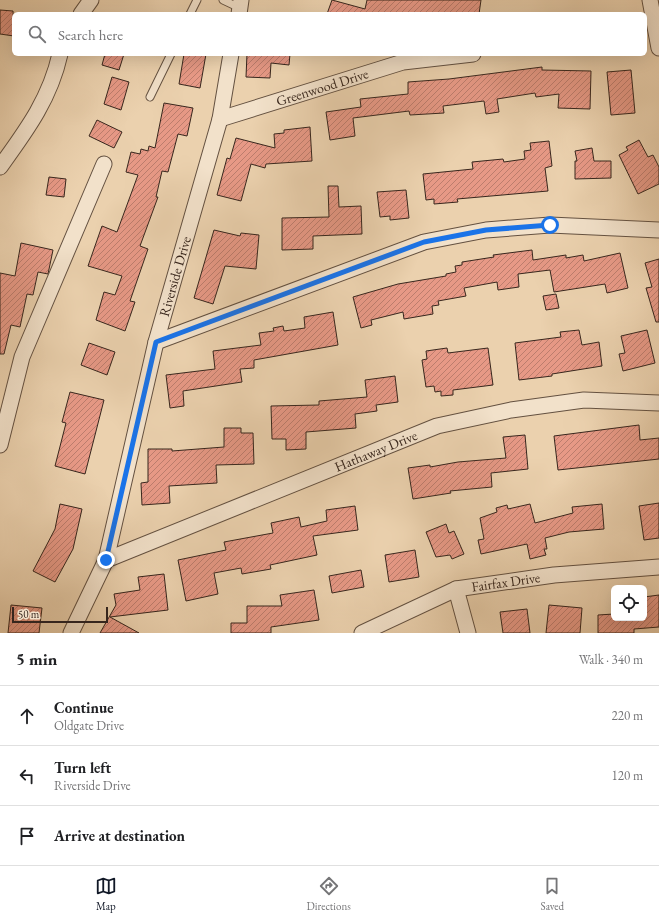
<!DOCTYPE html>
<html lang="en">
<head>
<meta charset="utf-8">
<style>
  :root { --surface:#fff; --page:#f6f6f6; --text:#202124; --muted:#757577; --line:#e0e0e0; --accent:#111827 }
  body { margin:0; font-family:"EB Garamond",serif; background:var(--page); color:var(--text) }
  .controls { position:absolute; right:12px; bottom:12px; display:grid; overflow:hidden; border-radius:6px; box-shadow:0 4px 16px #0002 }
  .controls button { width:36px; height:36px; display:grid; place-items:center; padding:0; border:0; border-bottom:1px solid var(--line); background:var(--surface); color:var(--text); font:20px sans-serif }
  .scale { position:absolute; left:12px; bottom:10px; width:96px; box-sizing:border-box; padding-left:4px; border:2px solid #37261d; border-top:0; font-size:11px; line-height:14px; white-space:nowrap; color:#37261d; -webkit-text-stroke:3px #f2e1ca; paint-order:stroke }
  .stop { position:absolute; width:12px; height:12px; margin:-9px; border:3px solid #1a73e8; border-radius:50%; background:#fff }
  .stop.end { background:#1a73e8; border-color:#fff; box-shadow:0 1px 4px #0008 }
  .list { margin:0; padding:0; list-style:none }
  h2 { display:flex; justify-content:space-between; align-items:center; height:52px; margin:0; padding:0 16px; font-size:17px }
  h2 small { font-size:13px; font-weight:400; color:var(--muted) }
  .list li { display:grid; grid-template-columns:26px 1fr auto; gap:12px; align-items:center; box-sizing:border-box; height:60px; padding:0 16px; border-top:1px solid var(--line) }
  .list b { display:block; font-size:15px; white-space:nowrap }
  .list p { margin:0; font-size:13px; white-space:nowrap; color:var(--muted) }
  .list em { font-size:13px; font-style:normal; color:var(--muted) }
  .icon { flex:none; width:22px; height:22px; fill:none; stroke:currentColor; stroke-width:2; stroke-linecap:round; stroke-linejoin:round }
  .map { position:relative; flex:none; width:659px; height:633px; overflow:hidden }
  .search { position:absolute; background:var(--surface); box-shadow:0 4px 16px #0002; left:12px; right:12px; top:12px; height:44px; display:flex; align-items:center; gap:10px; box-sizing:border-box; padding:0 14px; border-radius:6px; color:var(--muted); font-size:15px }
  .sheet { height:232px; background:var(--surface) }
  nav { display:flex; justify-content:space-around; align-items:center; box-sizing:border-box; height:56px; border-top:1px solid var(--line); background:var(--surface); font-size:11px; color:var(--muted) }
  nav a { display:grid; justify-items:center; gap:2px }
  nav .on { color:var(--accent) }
  .map>svg:first-child { display:block }
</style>
</head>
<body>
<div class="map">
<svg width="659" height="633" viewBox="0 0 659 633">
  <defs>
    <pattern id="building-hatch" width="6" height="6" patternUnits="userSpaceOnUse"><rect width="6" height="6" fill="#e79986"/><path d="M-1 1l2-2M0 6l6-6M5 7l2-2" fill="none" stroke="#bc7d6d"/></pattern>
  </defs>
  <rect width="100%" height="100%" fill="#ebd1ae"/>
  <filter id="stains"><feTurbulence type="fractalNoise" baseFrequency=".005" numOctaves="4"/><feColorMatrix values="0 0 0 0 .2 0 0 0 0 .09 0 0 0 0 .02 0 0 0 .5 -.17"/></filter>
  <radialGradient id="worn" r=".72"><stop offset=".6" stop-color="#630" stop-opacity="0"/><stop offset="1" stop-color="#630" stop-opacity=".3"/></radialGradient>
  <!-- building -->
  <path fill="url(#building-hatch)" stroke="#37261d" d="M 332,0 L 365,9 L 367,0 L 481,0 L 479,14 L 327,14 Z
    M 0,10 L 13,11 L 14,36 L 0,34 Z
    M 105,54 L 124,54 L 119,70 L 102,65 Z
    M 184,54 L 206,54 L 200,88 L 179,84 Z
    M 247,54 L 290,54 L 289,65 L 271,63 L 270,78 L 246,77 Z
    M 542,67 L 542,70 L 591,71 L 590,109 L 558,108 L 559,94 L 536,97 L 535,93 L 497,99 L 499,112 L 486,114 L 484,101 L 443,106 L 444,113 L 410,115 L 409,111 L 353,118 L 355,136 L 330,140 L 326,112 L 361,107 L 360,99 L 408,94 L 408,82 L 449,79 Z
    M 631,70 L 635,113 L 611,115 L 607,72 Z
    M 112,77 L 129,82 L 121,110 L 104,104 Z
    M 164,103 L 193,108 L 187,136 L 178,134 L 168,172 L 162,171 L 156,197 L 158,197 L 140,246 L 148,249 L 130,301 L 135,302 L 125,331 L 96,320 L 104,292 L 115,295 L 122,276 L 88,266 L 102,226 L 117,232 L 138,175 L 126,172 L 131,152 L 140,154 L 141,149 L 148,151 L 149,146 L 155,148 Z
    M 97,120 L 122,132 L 114,148 L 89,136 Z
    M 310,127 L 312,161 L 266,164 L 265,168 L 251,164 L 241,201 L 217,195 L 227,158 L 230,159 L 236,138 L 275,148 L 274,134 L 284,133 L 284,130 Z
    M 639,140 L 648,157 L 653,155 L 659,167 L 659,184 L 638,194 L 619,155 L 628,150 L 626,147 Z
    M 549,141 L 552,166 L 545,168 L 548,191 L 457,199 L 458,202 L 434,204 L 434,199 L 426,200 L 423,174 L 473,169 L 472,162 L 503,159 L 504,162 L 525,159 L 524,151 L 531,150 L 530,143 Z
    M 592,148 L 594,161 L 611,161 L 611,178 L 575,179 L 575,161 L 577,161 L 575,151 Z
    M 49,177 L 66,179 L 64,197 L 46,195 Z
    M 328,186 L 338,186 L 339,207 L 361,206 L 362,234 L 313,236 L 313,249 L 282,250 L 282,218 L 329,217 Z
    M 406,190 L 409,218 L 390,220 L 390,216 L 380,217 L 377,192 Z
    M 214,230 L 240,236 L 241,233 L 259,235 L 256,269 L 225,266 L 213,304 L 194,298 Z
    M 21,243 L 53,250 L 48,274 L 38,272 L 33,295 L 27,294 L 20,327 L 11,325 L 4,354 L 0,354 L 0,273 L 15,276 Z
    M 532,250 L 533,260 L 566,255 L 566,258 L 583,255 L 584,261 L 620,253 L 628,288 L 607,293 L 605,284 L 554,292 L 550,270 L 518,274 L 519,287 L 498,290 L 497,282 L 464,288 L 466,296 L 438,301 L 439,305 L 432,306 L 433,314 L 404,319 L 403,312 L 371,320 L 372,325 L 361,328 L 353,297 L 398,284 L 446,276 L 446,274 L 456,272 L 455,266 L 462,265 L 462,262 L 494,257 L 493,255 Z
    M 659,259 L 659,322 L 656,322 L 646,288 L 652,287 L 645,263 Z
    M 556,294 L 559,308 L 546,310 L 543,296 Z
    M 333,312 L 338,345 L 254,360 L 254,368 L 240,369 L 242,382 L 183,391 L 184,406 L 170,408 L 166,375 L 215,369 L 213,351 L 261,345 L 259,333 L 274,331 L 273,328 L 283,326 L 284,331 L 305,328 L 304,317 Z
    M 579,330 L 582,345 L 599,342 L 602,366 L 552,374 L 552,376 L 519,380 L 515,343 L 561,337 L 560,332 Z
    M 647,330 L 655,363 L 623,371 L 619,354 L 625,353 L 621,336 Z
    M 89,343 L 115,352 L 107,375 L 81,365 Z
    M 447,348 L 448,353 L 488,348 L 493,385 L 453,390 L 453,395 L 441,396 L 441,391 L 435,392 L 434,386 L 426,387 L 422,360 L 427,359 L 426,351 Z
    M 395,376 L 398,402 L 376,405 L 377,411 L 355,414 L 356,428 L 306,432 L 306,449 L 286,450 L 286,439 L 272,439 L 271,406 L 319,405 L 319,401 L 367,397 L 365,380 Z
    M 70,392 L 104,400 L 85,474 L 55,466 L 66,423 L 62,422 Z
    M 639,425 L 640,440 L 659,438 L 659,459 L 558,470 L 554,436 Z
    M 224,428 L 241,428 L 241,433 L 253,433 L 254,464 L 216,465 L 217,483 L 169,486 L 170,503 L 142,505 L 141,483 L 148,482 L 148,449 L 172,449 L 172,451 L 224,447 Z
    M 525,435 L 528,469 L 491,473 L 492,487 L 450,491 L 451,493 L 413,499 L 408,468 L 430,465 L 430,467 L 458,462 L 506,458 L 503,437 Z
    M 659,503 L 659,538 L 644,540 L 639,506 Z
    M 60,504 L 82,509 L 73,549 L 55,582 L 33,571 L 55,529 Z
    M 530,504 L 535,523 L 573,513 L 572,507 L 602,504 L 604,529 L 569,532 L 545,538 L 547,549 L 544,549 L 546,555 L 530,559 L 527,544 L 481,554 L 478,540 L 484,539 L 480,518 L 497,512 L 496,508 L 507,505 L 508,509 Z
    M 355,506 L 358,530 L 313,536 L 317,555 L 270,565 L 271,569 L 242,574 L 241,568 L 214,573 L 218,594 L 186,601 L 178,560 L 226,550 L 224,542 L 273,533 L 271,523 L 299,517 L 301,527 L 327,521 L 326,510 Z
    M 446,524 L 449,533 L 454,531 L 464,554 L 452,559 L 450,555 L 436,557 L 426,532 Z
    M 415,550 L 419,577 L 389,582 L 385,555 Z
    M 361,570 L 364,587 L 332,593 L 329,576 Z
    M 164,574 L 168,610 L 110,617 L 139,633 L 100,633 L 116,605 L 114,594 L 140,590 L 138,577 Z
    M 314,590 L 319,620 L 271,627 L 271,633 L 231,633 L 231,623 L 247,623 L 247,606 L 282,606 L 280,595 Z
    M 659,595 L 659,627 L 634,629 L 634,633 L 598,633 L 598,615 L 614,614 L 614,618 L 646,618 L 644,597 Z
    M 11,605 L 42,608 L 39,633 L 8,633 Z
    M 549,605 L 582,608 L 580,633 L 546,633 Z
    M 527,609 L 530,633 L 503,633 L 500,612 Z"/>
  <g fill="none" stroke-linecap="round" stroke-linejoin="round">
    <!-- service casing -->
    <g stroke="#645141" stroke-width="9">
      <path id="service" d="M 223,0 L 240,8
        M 190,14 L 197,0
        M 150,97 L 171,54"/>
    </g>
    <!-- minor casing -->
    <g stroke="#645141" stroke-width="17">
      <g id="minor">
        <path d="M 650,0 L 659,48"/>
        <path d="M 81,14 L 91,0"/>
        <path d="M 239,14 L 241,0"/>
        <path id="s1" d="M 220,119 L 403,62 L 473,54"/>
        <path d="M 0,167 C 26,131 50,99 60,54"/>
        <path d="M 156,342 L 424,242 L 486,230 L 550,225 L 659,230"/>
        <path d="M 0,445 L 22,357 L 104,164"/>
        <path id="s2" d="M 106,560 L 437,426 L 511,410 L 584,400 L 659,403"/>
        <path d="M 456,589 L 468,633"/>
        <path id="s3" d="M 71,633 L 106,560 L 156,342 L 220,119 L 231,54"/>
        <path id="s4" d="M 362,633 L 456,589 L 554,575 L 659,567"/>
      </g>
    </g>
    <!-- service -->
    <use href="#service" stroke="#f2e1ca" stroke-width="7"/>
    <!-- minor -->
    <use href="#minor" stroke="#f2e1ca" stroke-width="15"/>
  </g>
  <g fill="none" stroke-linecap="round" stroke-linejoin="round">
    <!-- route -->
    <path stroke="#1a73e8" stroke-width="5" d="M 106,560 L 156,342 L 424,242 L 486,230 L 550,225"/>
  </g>
  <g text-anchor="middle" stroke-width="3" stroke-linejoin="round" paint-order="stroke">
    <!-- street labels -->
    <g font-size="14" fill="#37261d" stroke="#f2e1ca">
      <text dy="5" stroke="none"><textPath href="#s1" startOffset="107">Greenwood Drive</textPath></text>
      <text dy="5" stroke="none"><textPath href="#s3" startOffset="373">Riverside Drive</textPath></text>
      <text dy="5" stroke="none"><textPath href="#s2" startOffset="291">Hathaway Drive</textPath></text>
      <text dy="5" stroke="none"><textPath href="#s4" startOffset="154">Fairfax Drive</textPath></text>
    </g>
  </g>
  <rect width="100%" height="100%" filter="url(#stains)"/>
  <rect width="100%" height="100%" fill="url(#worn)"/>
</svg>
<div class="controls">
<button><svg class="icon" aria-label="locate" viewBox="0 0 24 24"><circle cx="12" cy="12" r="6"/><path d="M12 2v4M12 18v4M2 12h4M18 12h4"/></svg></button>
</div>
<div class="scale">50 m</div>
<div class="stop" style="left:550px;top:225px"></div>
<div class="stop end" style="left:106px;top:560px"></div>
<div class="search"><svg class="icon" aria-label="search" viewBox="0 0 24 24"><circle cx="10" cy="10" r="6"/><path d="M15 15l6 6"/></svg>Search here</div>
</div>
<section class="sheet">
<h2>5 min<small>Walk · 340 m</small></h2>
<ul class="list">
<li><svg class="icon" aria-label="ahead" viewBox="0 0 24 24"><path d="M12 20V5M6 11l6-6 6 6"/></svg><div><b>Continue</b><p>Oldgate Drive</p></div><em>220 m</em></li>
<li><svg class="icon" aria-label="left" viewBox="0 0 24 24"><path d="M17 20v-9H6M10 6l-5 5 5 5"/></svg><div><b>Turn left</b><p>Riverside Drive</p></div><em>120 m</em></li>
<li><svg class="icon" aria-label="arrive" viewBox="0 0 24 24"><path d="M6 21V4h12l-3 4 3 4H6"/></svg><div><b>Arrive at destination</b></div></li>
</ul>
</section>
<nav>
<a class="on"><svg class="icon" aria-label="map" viewBox="0 0 24 24"><path d="M3 6l6-2 6 2 6-2v14l-6 2-6-2-6 2zM9 4v14M15 6v14"/></svg>Map</a>
<a><svg class="icon" aria-label="directions" viewBox="0 0 24 24"><path d="M12 3l9 9-9 9-9-9zM9 14v-3h6M13 9l2 2-2 2"/></svg>Directions</a>
<a><svg class="icon" aria-label="saved" viewBox="0 0 24 24"><path d="M7 4h10v16l-5-4-5 4z"/></svg>Saved</a>
</nav>
</body>
</html>
